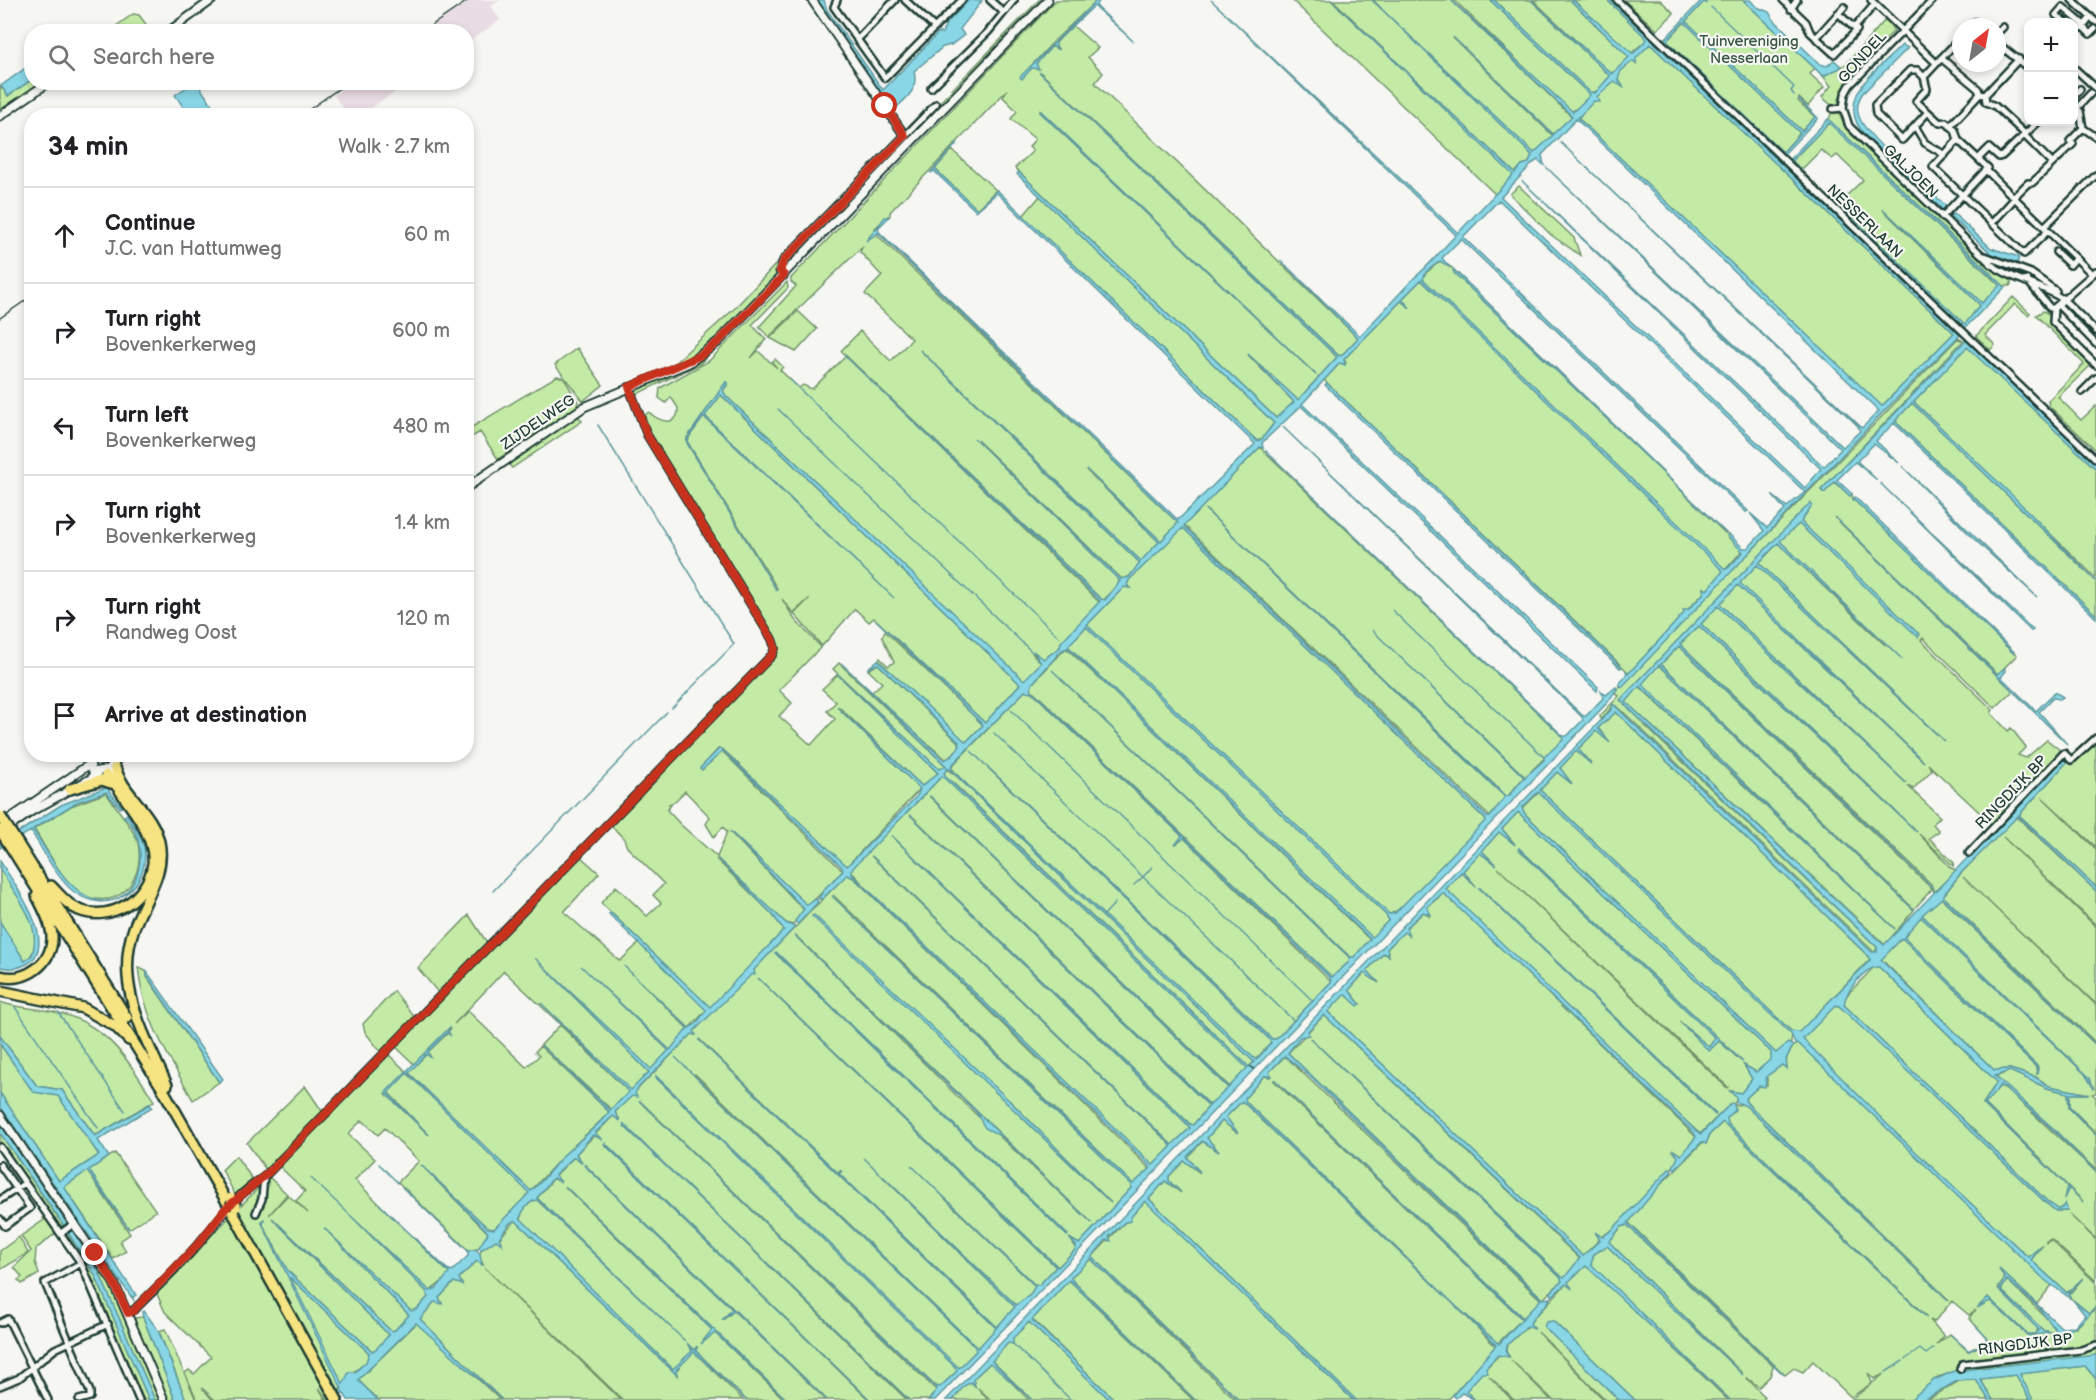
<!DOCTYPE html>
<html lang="en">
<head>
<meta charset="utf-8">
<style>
  :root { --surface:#fff; --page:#f2f2f2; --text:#202124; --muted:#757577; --line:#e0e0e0 }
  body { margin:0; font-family:"Balsamiq Sans",sans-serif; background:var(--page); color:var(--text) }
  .controls { position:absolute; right:18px; top:18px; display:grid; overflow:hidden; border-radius:12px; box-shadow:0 3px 9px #0003 }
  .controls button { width:54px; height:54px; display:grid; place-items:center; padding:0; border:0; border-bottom:2px solid var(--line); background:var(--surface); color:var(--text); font:30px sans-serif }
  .compass { position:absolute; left:1952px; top:18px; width:54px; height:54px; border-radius:50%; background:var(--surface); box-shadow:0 3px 9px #0003; rotate:31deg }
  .stop { position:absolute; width:18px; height:18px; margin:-14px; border:4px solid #c8321e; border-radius:50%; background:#fff }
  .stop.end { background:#c8321e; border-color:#fff; box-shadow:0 2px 6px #0008 }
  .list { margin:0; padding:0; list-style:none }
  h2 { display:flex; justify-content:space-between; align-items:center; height:78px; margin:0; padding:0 24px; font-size:26px }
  h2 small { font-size:20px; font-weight:400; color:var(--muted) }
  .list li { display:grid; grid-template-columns:39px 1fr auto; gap:18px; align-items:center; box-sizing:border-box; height:96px; padding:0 24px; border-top:2px solid var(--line) }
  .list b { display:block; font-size:22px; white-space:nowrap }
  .list p { margin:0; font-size:20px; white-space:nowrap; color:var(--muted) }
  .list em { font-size:20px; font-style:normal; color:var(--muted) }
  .icon { flex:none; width:33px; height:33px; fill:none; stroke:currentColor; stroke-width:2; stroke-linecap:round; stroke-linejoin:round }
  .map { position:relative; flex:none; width:2096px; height:1400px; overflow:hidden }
  .search { position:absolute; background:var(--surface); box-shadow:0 3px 9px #0003; left:24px; top:24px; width:450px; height:66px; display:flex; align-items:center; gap:15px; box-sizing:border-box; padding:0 21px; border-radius:24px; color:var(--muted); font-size:22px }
  .panel { position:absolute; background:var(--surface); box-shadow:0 3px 9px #0003; left:24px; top:108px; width:450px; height:654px; border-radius:24px }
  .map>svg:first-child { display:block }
</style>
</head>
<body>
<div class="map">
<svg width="2096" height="1400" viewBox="0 0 2096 1400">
  <rect width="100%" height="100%" fill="#f6f6f2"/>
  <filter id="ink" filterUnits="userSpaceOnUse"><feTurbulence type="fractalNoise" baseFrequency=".0167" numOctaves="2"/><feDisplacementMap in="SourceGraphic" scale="12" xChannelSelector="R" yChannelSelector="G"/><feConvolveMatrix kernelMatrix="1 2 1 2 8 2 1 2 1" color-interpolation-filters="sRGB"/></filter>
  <g filter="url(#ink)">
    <!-- built -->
    <path fill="#eadce4" d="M 471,0 L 500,0 L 491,6 L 500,20 L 467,43 L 466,32 L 424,31 Z
      M 351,82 L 409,82 L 409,83 L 360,115 L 348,115 L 334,95 Z"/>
    <!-- green -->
    <path fill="#c4eba6" stroke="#72946d" stroke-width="1.5" fill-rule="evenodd" d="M 1039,0 L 1043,0 L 785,268 L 786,261 Z
      M 1056,0 L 1097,0 L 1053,42 L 1021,77 L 1033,67 L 1038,68 L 1036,64 L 1052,46 L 1058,49 L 1055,44 L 1072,25 L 1098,48 L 1088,57 L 1103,73 L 1095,83 L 1358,338 L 1341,356 L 1338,355 L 1040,72 L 1337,357 L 1298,400 L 1248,355 L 1294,402 L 1276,418 L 1015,168 L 1033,151 L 1029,147 L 1035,139 L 1011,119 L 1017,111 L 1003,97 L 1007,90 L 890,212 L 890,215 L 875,228 L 876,234 L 1178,523 L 1161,541 L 1086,470 L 1159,542 L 1141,561 L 920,350 L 1140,563 L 1129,577 L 1122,579 L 977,440 L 1120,581 L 1104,600 L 1101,599 L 841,351 L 860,331 L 891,361 L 912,339 L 865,294 L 882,276 L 860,252 L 863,246 L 769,337 L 759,327 L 796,286 L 791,282 L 791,278 ZM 1040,111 L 1316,375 L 1040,112 Z
      M 1292,0 L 1331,0 L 1410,75 L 1333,0 L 1372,0 L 1382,9 L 1373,0 L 1451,0 L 1572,117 L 1553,134 L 1453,38 L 1553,136 L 1534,153 L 1449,73 L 1532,155 L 1529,163 L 1522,165 L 1515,173 L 1416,80 L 1514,175 L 1495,194 Z
      M 1454,0 L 1490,0 L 1590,95 L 1584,104 L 1571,112 Z
      M 1494,0 L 1531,0 L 1610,76 L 1598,91 L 1590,93 Z
      M 1533,0 L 1570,0 L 1629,57 L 1619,70 L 1610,73 Z
      M 1573,0 L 1607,0 L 1648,39 L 1630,54 Z
      M 1624,0 L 1660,0 L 1674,13 L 1657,30 Z
      M 1705,0 L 1743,0 L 1815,68 L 1810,74 L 1824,87 L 1808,106 L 1799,98 L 1798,101 L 1815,117 L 1802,131 L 1685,21 Z
      M 133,14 L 139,15 L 151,31 L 129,31 L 125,29 L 108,32 Z
      M 1886,19 L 1894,31 C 1877,48 1841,81 1838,105 L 1830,104 L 1822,97 L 1831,86 L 1823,76 L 1846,64 Z
      M 1685,22 L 1800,133 L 1783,152 L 1666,41 Z
      M 1649,43 L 1954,333 L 1881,407 L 1578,118 L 1600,92 L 1614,81 L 1624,88 L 1618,79 L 1620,71 L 1633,60 L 1636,63 L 1635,58 Z
      M 31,80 L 32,82 L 43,83 L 0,111 L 0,85 L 8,96 Z
      M 1832,110 L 1838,111 L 1844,125 L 1853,136 L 1991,267 L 2013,278 L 2010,286 L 2004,286 L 1829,120 Z
      M 1829,122 L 2000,286 L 1982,303 L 1882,209 L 1980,305 L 1965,325 L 1840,206 L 1844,198 L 1863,180 L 1837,155 L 1832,159 L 1821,150 L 1801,170 L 1792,161 Z
      M 952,150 L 996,190 L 977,209 L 935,169 Z
      M 1519,186 L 1574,238 L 1580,255 L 1551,235 L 1510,194 Z
      M 1040,196 L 1274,423 L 1262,439 L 1257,441 L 1023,216 Z
      M 1440,261 L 1451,267 L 1725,533 L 1729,534 L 1728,536 L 1743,550 L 1707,590 L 1704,588 L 1704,593 L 1687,610 L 1683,611 L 1685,613 L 1629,673 L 1324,380 L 1340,363 L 1346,363 L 1344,359 L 1401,301 L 1410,308 L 1402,299 L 1421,280 L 1487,342 L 1422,279 L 1426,273 Z
      M 777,263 L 777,276 C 744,310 714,348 670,367 L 734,309 Z
      M 787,282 L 788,288 L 752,325 L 766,339 L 751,358 L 758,351 L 777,368 L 772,362 L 775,359 L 783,367 L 780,370 L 799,388 L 803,385 L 812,389 L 846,356 L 1100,603 L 1062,641 L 1060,647 L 1044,659 L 1032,653 L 1041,663 L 1024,681 L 726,396 L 723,391 L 728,384 L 726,382 L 687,438 L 687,443 L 778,590 L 688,443 L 689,437 L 702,417 L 707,418 L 705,415 L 721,395 L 1020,684 L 985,723 L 874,618 L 869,622 L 855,609 L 822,646 L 794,614 L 810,598 L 793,613 L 782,599 L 795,620 L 821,647 L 779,690 L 792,703 L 779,716 L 811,745 L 835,719 L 827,711 L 836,702 L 822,689 L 838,674 L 833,669 L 839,663 L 946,766 L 939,769 L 838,674 L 938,773 L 922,786 L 838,706 L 920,789 L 847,866 L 844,866 L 729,755 L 722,749 L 718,749 L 700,769 L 722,751 L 843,871 C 830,883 820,896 807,906 L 730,832 L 804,910 L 793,925 L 786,923 L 716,859 L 772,914 L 784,930 L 710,1008 L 601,903 L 616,886 L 647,916 L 661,903 L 653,895 L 664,884 L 627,847 L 624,839 L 610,824 L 747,685 L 774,654 L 776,641 L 649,434 L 643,417 L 649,412 C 658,422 679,428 678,408 L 671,397 L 666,403 L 659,398 L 660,388 L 709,361 ZM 685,791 L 710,817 L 706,824 L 714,837 L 723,827 L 727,832 L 717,857 L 681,825 L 667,810 L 671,805 L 669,804 L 674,802 Z
      M 2013,297 L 2030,313 L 2028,315 L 2015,304 L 1985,335 L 1995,345 L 1990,350 L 1976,336 Z
      M 798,311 L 817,329 L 796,352 L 770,338 Z
      M 2043,311 L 2049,314 L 2051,325 L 2091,365 L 2058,397 L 2081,420 L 2096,406 L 2096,450 L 2049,406 L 2048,401 L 2084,364 L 2036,315 Z
      M 1958,338 L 1963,341 L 1821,490 L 1824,493 L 1835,482 L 1850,496 L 1852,494 L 1853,499 L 2017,655 L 1998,674 L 1834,517 L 2013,691 L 1995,708 L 1923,638 L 1921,640 L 1993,710 L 1991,713 L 2008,731 L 2011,728 L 2026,747 L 2018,755 L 2026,758 L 2047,740 L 2060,750 L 2059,756 L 1993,825 L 1928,764 L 1932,770 L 1913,789 L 1908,786 L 1940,817 L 1933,824 L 1939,831 L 1929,838 L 1954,863 L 1953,866 L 1919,834 L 1951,868 L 1957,870 L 1934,892 L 1931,884 L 1680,644 L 1699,626 L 1917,832 L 1701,624 L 1718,605 L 1906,783 L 1719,603 L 1738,585 L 1924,762 L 1739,583 L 1757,564 L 1944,741 L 1759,563 L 1778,543 L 1885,645 L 1779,541 L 1799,524 L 1919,636 L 1801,522 L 1811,503 L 1623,697 L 1640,721 L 1877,947 L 1875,953 L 1617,706 L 1613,706 L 1601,720 L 1600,716 L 1619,696 L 1614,693 L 1617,689 Z
      M 720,343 L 700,364 L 635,395 L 637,386 L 698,361 Z
      M 1967,346 L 2096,469 L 2096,578 L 1914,402 Z
      M 577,348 L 603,385 L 583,401 L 555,365 Z
      M 557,376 L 564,378 L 578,402 L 577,406 L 498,459 L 480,432 L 467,440 L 467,430 Z
      M 1912,403 L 2096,581 L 2096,615 L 1895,421 Z
      M 577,415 L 582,421 L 512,468 L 510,466 L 510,461 Z
      M 1260,447 L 1563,737 L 1563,740 L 1525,777 L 1444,699 L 1524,777 L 1508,796 L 1506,796 L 1205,509 L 1505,797 L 1490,817 L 1184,525 Z
      M 1183,527 L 1487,821 C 1471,837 1406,912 1389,914 L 1091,630 L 1386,915 L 1389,920 L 1372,938 L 1147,724 L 1370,940 L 1354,957 L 1350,957 L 1061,679 L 1349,957 L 1350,961 L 1332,977 L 1031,689 L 1032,684 L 1066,648 L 1127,704 L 1067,646 L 1086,627 L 1089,629 L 1087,625 L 1124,587 L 1129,588 L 1127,585 L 1129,580 Z
      M 885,631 L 983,725 L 966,742 L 960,738 L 878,660 L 880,658 L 888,666 L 894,662 L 882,637 Z
      M 1679,646 L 1932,889 L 1914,909 L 1661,664 Z
      M 878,664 L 959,743 L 960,746 L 947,760 L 903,723 L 872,692 L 882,683 L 868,670 Z
      M 1659,665 L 1914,910 L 1885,945 L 1626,702 L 1639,686 L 1895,929 L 1641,684 Z
      M 1030,690 L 1183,837 L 1178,843 L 1184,838 L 1331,982 L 1276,1039 L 1272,1039 L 983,763 L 1270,1039 L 1271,1043 L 1255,1060 L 1184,993 L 1254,1062 L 1249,1067 L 950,780 L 1246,1066 L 1248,1068 L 1230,1087 L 929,796 L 1229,1088 L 1210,1105 L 911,815 L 1209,1106 L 1193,1125 L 1190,1124 L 891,835 L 1187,1124 L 1190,1128 L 1172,1145 L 871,856 L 1170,1144 L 1171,1147 L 1153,1166 L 870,892 L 850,870 L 942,776 L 946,777 L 944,773 L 946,769 L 958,776 L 951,767 L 1025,691 Z
      M 1616,712 L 1868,956 L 1870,959 L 1799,1033 L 1791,1031 L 1540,790 L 1557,772 L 1572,784 L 1560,768 L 1576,751 L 1591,764 L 1578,749 L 1596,731 L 1606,738 L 1598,728 Z
      M 2096,741 L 2096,847 L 2042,797 L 2096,849 L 2096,887 L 2019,815 L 2066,763 L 2068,759 L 2072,763 L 2091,742 Z
      M 1539,792 L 1792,1034 L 1791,1043 L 1776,1054 L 1525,814 L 1522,809 Z
      M 106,793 C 114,805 135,830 138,843 C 146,882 114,917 76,890 C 61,878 45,846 34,829 L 71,806 Z
      M 1518,812 L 1771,1052 L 1772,1059 L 1756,1072 L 1744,1065 L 1752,1079 L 1741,1093 L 1730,1091 L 1736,1097 L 1736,1102 L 1725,1109 L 1700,1134 L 1614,1055 L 1445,889 L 1461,872 L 1476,886 L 1463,871 L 1480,853 L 1496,865 L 1482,851 L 1499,832 L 1515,844 L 1502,829 ZM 1528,857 L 1716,1036 L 1742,1062 L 1719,1041 L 1709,1050 L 1679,1021 L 1709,1047 L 1716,1038 ZM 1498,868 L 1728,1087 L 1727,1088 Z
      M 2016,816 L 2096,891 L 2096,925 L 2003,837 L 2096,927 L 2096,1004 L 1963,877 L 2096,1005 L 2096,1043 L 1943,896 L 1961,873 Z
      M 581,857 L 599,873 L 564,912 L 620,961 L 639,943 L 707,1010 L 689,1028 L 640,981 L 689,1030 L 651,1070 L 590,1013 L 649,1072 L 631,1091 L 504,971 L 454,1024 L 468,1011 L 526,1067 L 539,1056 L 535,1052 L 540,1046 L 609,1112 C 596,1127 581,1138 566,1153 C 541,1178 521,1205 494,1229 L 487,1228 L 432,1176 L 488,1233 L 480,1248 L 470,1252 L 398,1182 L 419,1161 L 385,1128 L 378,1135 L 362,1120 L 348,1134 L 375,1159 L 355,1180 L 449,1273 L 448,1277 L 430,1291 L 387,1251 L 426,1291 L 428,1297 L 417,1309 L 411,1311 L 347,1251 L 409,1315 L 395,1330 L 391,1331 L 272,1218 L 389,1335 L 376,1350 L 372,1351 L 288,1271 L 261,1221 L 289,1276 L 369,1353 L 367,1362 L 352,1373 L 332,1400 L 328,1400 L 319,1388 L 326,1400 L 215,1400 L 202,1388 L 213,1400 L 197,1400 L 185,1373 L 189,1370 L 194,1374 L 211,1357 L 165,1312 L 156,1292 L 269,1177 L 287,1194 L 269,1215 L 288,1195 L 308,1213 L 296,1201 L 305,1191 L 279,1166 L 389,1055 L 407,1072 L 386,1094 L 429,1135 L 388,1092 L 407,1073 L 513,1175 L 408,1072 L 427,1054 L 430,1056 L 428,1052 L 448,1033 L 450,1034 L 448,1032 L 451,1028 L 414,1064 L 396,1047 Z
      M 0,869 C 14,893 54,937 25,962 L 0,922 Z
      M 847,874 L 855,879 L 1150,1169 L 1133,1184 L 833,895 L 1131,1184 L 1131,1188 L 1079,1244 L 1071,1239 L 1076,1249 L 1058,1267 L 758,978 L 1056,1267 L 1039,1285 L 1035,1285 L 943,1197 L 1035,1286 L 1030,1295 L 1016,1305 L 882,1176 L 1015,1307 L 997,1327 L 839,1174 L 841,1170 L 838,1173 L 699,1039 L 997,1328 L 996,1331 L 979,1348 L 976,1346 L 976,1351 L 960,1368 L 956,1366 L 957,1371 L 940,1387 L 935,1386 L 640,1101 L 937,1391 L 929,1400 L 909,1400 L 686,1185 L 907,1400 L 870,1400 L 605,1143 L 869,1400 L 827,1400 L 585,1165 L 732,1309 L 723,1320 L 734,1311 L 826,1400 L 787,1400 L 565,1187 L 712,1330 L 703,1341 L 715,1333 L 785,1400 L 746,1400 L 695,1350 L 698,1347 L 694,1350 L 688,1345 L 693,1351 L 690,1355 L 694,1352 L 743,1400 L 623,1400 L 485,1268 L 621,1400 L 502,1400 L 420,1319 L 434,1302 L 442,1303 L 439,1298 L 454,1282 L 462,1284 L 459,1278 L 477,1261 L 483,1264 L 479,1258 L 481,1250 L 496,1240 L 502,1244 L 499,1239 L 515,1220 L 677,1375 L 676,1371 L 689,1355 L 673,1369 L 521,1221 L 522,1211 L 532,1201 L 537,1200 L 555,1217 L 537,1198 L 554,1178 L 558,1181 L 555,1176 L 574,1157 L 582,1162 L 576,1154 L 613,1116 L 620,1120 L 615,1112 L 692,1034 L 694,1035 L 694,1031 ZM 795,935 L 1092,1223 L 966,1105 ZM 776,953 L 777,953 L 1067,1235 ZM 965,1061 L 1013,1104 L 1111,1203 L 965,1062 ZM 695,1074 L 973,1344 L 694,1075 Z
      M 1444,893 L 1696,1137 L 1681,1155 L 1672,1150 L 1679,1157 L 1673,1167 L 1612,1230 L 1601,1237 L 1596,1233 L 1600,1239 L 1583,1256 L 1577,1252 L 1327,1011 L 1345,994 L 1358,1005 L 1360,1004 L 1349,990 L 1364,973 L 1379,983 L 1367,970 L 1384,953 L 1389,956 L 1387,949 L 1404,931 L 1409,936 L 1406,928 L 1424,912 L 1429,916 L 1427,907 Z
      M 1940,897 L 2096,1045 L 2096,1093 L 2092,1094 L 2096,1097 L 2096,1133 L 2070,1107 L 2070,1094 L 2088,1094 L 2049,1086 L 2036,1077 L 2010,1069 L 1994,1070 L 1881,959 L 1902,938 L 2036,1067 L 2037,1075 L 2038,1067 L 1903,936 L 1921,917 L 1959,953 L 1922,915 Z
      M 469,915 L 489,946 L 440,995 L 418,968 Z
      M 1875,966 L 1879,967 L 1997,1082 L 1983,1104 L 2083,1201 L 1985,1104 L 1999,1085 L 2011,1094 L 1995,1077 L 2010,1071 L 2047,1088 L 2068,1093 L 2069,1108 L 2096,1135 L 2096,1170 L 2023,1101 L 2014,1096 L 2096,1172 L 2096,1239 L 2069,1214 L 2096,1240 L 2096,1281 L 2051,1239 L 2046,1241 L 2046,1243 L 2051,1240 L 2096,1283 L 2096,1306 L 2089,1313 L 2068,1296 L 2083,1278 L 2067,1293 L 2031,1260 L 2043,1245 L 2028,1257 L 1925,1161 L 2052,1285 L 2037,1304 L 1999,1269 L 2005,1279 L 1998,1288 L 2038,1328 L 2036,1334 L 2049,1331 L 2044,1331 L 2001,1290 L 2007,1280 L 2057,1328 L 2076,1328 L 2096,1307 L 2096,1343 L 2086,1347 L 1963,1362 L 1958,1371 L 1938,1377 L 1910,1400 L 1851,1400 L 1884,1374 L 1874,1379 L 1868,1373 L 1872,1383 L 1851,1397 L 1813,1361 L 1803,1372 L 1794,1368 L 1785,1375 L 1628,1222 L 1650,1195 L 1703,1142 L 1706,1144 L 1710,1134 L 1723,1122 L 1927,1317 L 1728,1124 L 1727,1118 L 1735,1105 L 1744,1104 L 1949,1300 L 1746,1102 L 1745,1099 L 1759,1086 L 1767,1085 L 1767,1076 L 1782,1065 L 1787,1068 C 1784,1057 1792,1044 1803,1041 L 1803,1036 L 1836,1005 L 1843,1008 L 2047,1204 L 2056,1211 L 2067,1211 L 2065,1208 L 2058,1209 L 2048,1202 L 1844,1005 L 1845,997 ZM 1952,1301 L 1969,1315 L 1975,1310 L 1969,1318 L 1986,1337 L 1986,1342 L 1968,1351 L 1950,1334 L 1936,1345 L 1944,1336 L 1930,1320 L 1934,1322 Z
      M 138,967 L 147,972 L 147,977 L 219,1082 L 193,1100 C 168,1055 144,1020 138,967 Z
      M 394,991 L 416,1019 L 380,1057 L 380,1051 L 365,1032 L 363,1024 Z
      M 0,1002 C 19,1009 39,1008 59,1013 C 107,1024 130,1063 154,1101 L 95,1136 L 62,1090 L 37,1086 L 0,1036 Z
      M 1324,1015 L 1580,1259 L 1564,1279 L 1562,1277 L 1310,1038 L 1560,1277 L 1562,1281 L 1543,1299 L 1288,1053 Z
      M 560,1025 L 629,1092 L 612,1110 L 541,1045 Z
      M 0,1044 L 33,1091 L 58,1095 L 99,1155 L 59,1181 L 0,1093 Z
      M 1285,1056 L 1542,1301 L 1523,1318 L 1273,1080 L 1522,1319 L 1497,1344 L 1462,1312 L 1496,1347 L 1448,1400 L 1356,1400 L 1149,1199 L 1165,1181 L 1181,1193 L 1169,1181 L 1169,1176 L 1184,1161 L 1200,1173 L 1187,1157 L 1203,1141 L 1219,1152 L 1207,1138 L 1222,1121 L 1237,1133 L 1226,1117 L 1242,1101 L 1434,1285 L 1246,1102 L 1244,1099 L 1264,1076 L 1270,1077 L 1269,1072 Z
      M 305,1086 L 324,1114 L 267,1171 L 247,1143 Z
      M 0,1133 L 58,1218 L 66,1226 L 56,1224 L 0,1142 Z
      M 115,1153 L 156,1211 L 129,1229 L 88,1170 Z
      M 236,1156 L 255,1183 L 238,1200 L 222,1170 Z
      M 87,1171 L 130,1234 L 120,1241 L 126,1251 L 113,1259 L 64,1187 Z
      M 1145,1201 L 1148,1202 L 1353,1400 L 1239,1400 L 1092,1257 L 1125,1222 L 1131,1221 L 1130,1217 Z
      M 46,1216 L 57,1232 L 36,1249 L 35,1262 L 39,1274 L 22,1284 L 18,1280 L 22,1277 L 14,1267 L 31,1251 L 21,1236 L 44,1220 L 43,1218 Z
      M 1627,1225 L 1773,1366 L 1770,1376 L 1759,1387 L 1746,1377 L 1765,1397 L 1763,1400 L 1730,1400 L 1590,1264 L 1594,1254 L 1607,1246 L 1743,1374 L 1609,1242 L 1621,1227 Z
      M 76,1229 L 113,1283 L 163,1400 L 155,1400 L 97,1268 L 72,1230 Z
      M 68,1233 L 95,1275 L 149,1400 L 143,1400 L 86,1270 L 65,1235 Z
      M 19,1237 L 28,1253 L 0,1270 L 0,1251 Z
      M 1091,1259 L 1236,1400 L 1195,1400 L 1072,1280 L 1071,1277 Z
      M 1586,1266 L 1601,1278 L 1728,1400 L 1635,1400 L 1553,1321 L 1545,1327 L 1619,1400 L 1606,1400 L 1538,1332 L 1604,1400 L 1553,1400 L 1511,1360 L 1551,1400 L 1514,1400 L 1489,1376 L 1512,1400 L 1475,1400 L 1466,1391 L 1467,1387 L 1499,1355 L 1509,1356 L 1506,1352 L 1508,1344 L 1528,1326 L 1534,1329 L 1530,1324 L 1532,1320 L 1566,1284 L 1572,1288 L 1567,1282 Z
      M 1069,1280 L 1193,1400 L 1115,1400 L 1032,1319 Z
      M 143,1317 L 175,1400 L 168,1400 L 135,1328 L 135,1318 Z
      M 1029,1322 L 1110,1400 L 1032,1400 L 992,1361 L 1008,1343 L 1013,1343 L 1012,1338 Z
      M 417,1323 L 421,1325 L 500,1400 L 378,1400 L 358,1380 Z
      M 165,1329 L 196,1400 L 186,1400 L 159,1331 Z
      M 2096,1347 L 2096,1355 L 2089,1357 L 1961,1371 L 1964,1365 L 2081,1353 Z
      M 990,1363 L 995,1366 L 1029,1400 L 991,1400 L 978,1388 L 988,1400 L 953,1400 L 964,1385 L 971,1382 L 975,1386 L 973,1379 Z
      M 2085,1366 L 2096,1379 L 2096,1400 L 2033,1400 L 2019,1374 Z
      M 2016,1375 L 2030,1400 L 1993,1400 L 1980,1379 Z
      M 1976,1379 L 1989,1400 L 1927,1400 L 1959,1381 Z"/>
    <!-- water -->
    <path fill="#88d6e6" stroke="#5e999f" stroke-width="1.5" fill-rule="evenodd" d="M 817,0 L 824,0 L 827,10 L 883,90 L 938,33 L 942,33 L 946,24 L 969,0 L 982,1 L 960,29 L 964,35 L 951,45 L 943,47 L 914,71 C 918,89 910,95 896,108 C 883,105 828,17 817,0 Z
      M 1097,0 L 1100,0 L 1096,6 L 1133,41 L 1094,6 L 1055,43 L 1057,49 L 1052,46 L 1036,64 L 1039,69 L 1032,68 L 1022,79 L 1020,77 Z
      M 1211,0 L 1458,233 L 1513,175 L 1331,0 L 1515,173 L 1522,165 L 1529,163 L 1532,155 L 1372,0 L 1534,153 L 1553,135 L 1453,37 L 1553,134 L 1572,116 L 1451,0 L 1573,112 L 1590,95 L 1490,0 L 1494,0 L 1590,92 L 1595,93 L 1610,76 L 1531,0 L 1612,74 L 1629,57 L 1570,0 L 1573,0 L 1633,54 L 1647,39 L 1607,0 L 1610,0 L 1960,335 L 1883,412 L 1622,687 L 1619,684 L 1627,675 L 1626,671 L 1629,673 L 1684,613 L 1683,610 L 1688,610 L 1704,593 L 1704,588 L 1707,590 L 1723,571 L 1421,280 L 1402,299 L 1410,308 L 1401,301 L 1344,359 L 1345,365 L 1340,363 L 1302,404 L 1598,687 L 1597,691 L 1301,406 L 1267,438 L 1262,443 L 1263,448 L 1260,447 L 1184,526 L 1487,817 L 1490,817 L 1505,797 L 1205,509 L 1506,796 L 1509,796 L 1524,777 L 1372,630 L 1525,777 L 1544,760 L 1544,757 L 1392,610 L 1544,757 L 1563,740 L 1563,737 L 1265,450 L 1563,736 L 1567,736 L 1583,720 L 1582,717 L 1283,427 L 1583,716 L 1586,716 L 1603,698 L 1601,691 L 1606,695 L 1616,687 L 1617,689 L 1608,702 L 935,1400 L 929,1400 L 937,1389 L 639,1101 L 935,1386 L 940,1387 L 957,1371 L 955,1367 L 656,1078 L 656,1076 L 959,1368 L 976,1351 L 975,1347 L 675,1057 L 978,1348 L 996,1328 L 698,1039 L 838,1173 L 842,1171 L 839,1174 L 997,1327 L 1015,1307 L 864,1158 L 1016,1305 L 1030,1295 L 1035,1286 L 911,1165 L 1035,1285 L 1039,1285 L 1056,1267 L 758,978 L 1058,1267 L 1076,1249 L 1076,1246 L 1069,1238 L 1079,1244 L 1131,1188 L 1131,1185 L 832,896 L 1133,1184 L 1150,1169 L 1150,1166 L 854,878 L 847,875 L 822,899 L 818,899 L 826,887 L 843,871 L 842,867 L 723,751 L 702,770 L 700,768 L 719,749 L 723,750 L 847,866 L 917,796 L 920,789 L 837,707 L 922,786 L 938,773 L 837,674 L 939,769 L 946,766 L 841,663 L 944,760 L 952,756 L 960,746 L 959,742 L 878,664 L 867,669 L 878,660 L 966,742 L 983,725 L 876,620 L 985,723 L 1020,684 L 721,395 L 705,416 L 894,598 L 704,417 L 689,437 L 688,443 L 777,591 L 687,443 L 687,438 L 726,382 L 728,383 L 723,391 L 726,396 L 1024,680 L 1041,663 L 1033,651 L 1044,659 L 1060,647 L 1061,642 L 1100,601 L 844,355 L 1101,599 L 1105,600 L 1120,581 L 974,438 L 1121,579 L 1129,577 L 1140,563 L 920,350 L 1141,561 L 1159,542 L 1086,469 L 1161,541 L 1178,523 L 878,233 L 866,241 L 885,217 L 889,217 L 878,228 L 879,232 L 1178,520 L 1255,444 L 997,193 L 976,211 L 934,171 L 930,173 L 958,142 L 935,169 L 977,209 L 997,190 L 1257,441 L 1262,439 L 1274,423 L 1017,174 L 1019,172 L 1276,418 L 1294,402 L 1248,354 L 1298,400 L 1337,357 L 1039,72 L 1338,355 L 1341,356 L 1358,338 L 1280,260 L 1360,336 L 1415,277 C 1429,266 1442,249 1456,235 ZM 1650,44 L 1954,333 L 1882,406 L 1578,118 L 1594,101 L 1600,102 L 1597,97 L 1614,81 L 1624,88 L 1618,79 L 1621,71 L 1633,61 L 1636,63 L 1636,58 ZM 1576,119 L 1879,411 L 1862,428 L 1560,142 L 1858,426 L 1860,431 L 1843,447 L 1546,167 L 1841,449 L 1824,467 L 1522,181 L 1821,469 L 1805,488 L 1501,197 L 1533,163 L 1538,160 L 1544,165 L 1542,155 ZM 1499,200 L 1805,492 L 1787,507 L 1772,495 L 1785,510 L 1767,528 L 1750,513 L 1764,531 L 1748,548 L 1743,548 L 1729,534 L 1727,536 L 1743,552 L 1728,568 L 1725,569 L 1423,279 L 1426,272 L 1440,261 L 1450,268 L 1442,258 L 1461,239 L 1746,512 L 1748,511 L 1463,237 ZM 1183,528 L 1486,820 L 1395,913 L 1389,914 L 1087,625 L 1124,587 L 1130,588 L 1127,585 L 1129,580 ZM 1086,627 L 1386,915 L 1389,920 L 1372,937 L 1068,646 ZM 1068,648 L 1370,939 L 1354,957 L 1350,957 L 1052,670 L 1349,957 L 1350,961 L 1332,977 L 1031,690 L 1032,684 L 1062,650 ZM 1025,691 L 1032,692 L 1182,836 L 1175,845 L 1184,838 L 1330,978 L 1331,982 L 1276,1039 L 1272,1039 L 971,751 L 1269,1039 L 1271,1043 L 1256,1060 L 952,770 L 951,766 ZM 948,768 L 1254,1062 L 1249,1067 L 946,777 L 944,773 ZM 942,776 L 1247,1068 L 1229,1087 L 930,796 L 1228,1088 L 1210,1105 L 910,815 L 1209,1106 L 1193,1125 L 1190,1124 L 891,835 L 1187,1124 L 1190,1128 L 1172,1145 L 872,856 L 1170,1144 L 1171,1147 L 1153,1165 L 852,874 L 851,870 Z
      M 1702,0 L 1705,0 L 1706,3 L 1704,2 L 1686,21 L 1802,131 L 1815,117 L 1799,99 L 1818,118 L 1784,154 L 1664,40 ZM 1684,22 L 1800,133 L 1783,152 L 1667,41 Z
      M 1743,0 L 1750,0 L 1757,7 L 1769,12 L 1773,19 L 1820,64 L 1827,66 L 1834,60 L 1842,67 L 1823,76 Z
      M 1902,45 L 1908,48 L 1862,94 C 1857,102 1856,112 1861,121 C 1873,143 1926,187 1947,207 L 1943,210 L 1866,137 C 1832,98 1876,72 1902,45 Z
      M 31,64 L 31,80 L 8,96 L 1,86 Z
      M 194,82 L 197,83 L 219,115 L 189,115 L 175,95 Z
      M 1041,111 L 1316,375 L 1040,112 Z
      M 1828,119 L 2005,287 L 1965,328 L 1830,200 L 1839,204 L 1846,199 L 1840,206 L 1965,324 L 1980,305 L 1882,208 L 1982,303 L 2000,285 L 1829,123 L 1792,160 L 1809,179 L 1789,160 Z
      M 1954,214 L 1991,248 L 2019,257 L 2017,264 L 1993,255 L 1950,216 Z
      M 1453,269 L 1726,533 L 1454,273 Z
      M 1966,340 L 2096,464 L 2096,469 L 1967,347 L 1914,402 L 2015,498 L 2096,581 L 1912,403 L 1895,421 L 2096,615 L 2096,618 L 1894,423 L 1876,441 L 1899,463 L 1874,444 L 1857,461 L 1877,480 L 1855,462 L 1837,480 L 1852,494 L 1850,496 L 1835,482 L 1824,493 L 1821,490 Z
      M 1327,383 L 1622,667 L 1620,668 L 1325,385 Z
      M 1902,466 L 2037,597 L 1974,539 Z
      M 1880,483 L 2033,630 L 2031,631 Z
      M 1855,497 L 2014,652 L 2013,653 L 1853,499 Z
      M 1810,503 L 1812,505 L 1801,522 L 1920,635 L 1918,637 L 1799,524 L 1780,541 L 1903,660 L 1778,543 L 1759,563 L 1944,741 L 1757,565 L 1740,583 L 1924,762 L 1738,585 L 1720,604 L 1906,783 L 1718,606 L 1701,624 L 1917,832 L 1699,626 L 1680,644 L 1933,888 L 1679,646 L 1661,664 L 1914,910 L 1659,665 L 1642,684 L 1895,929 L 1640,686 L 1626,702 L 1884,945 L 2064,757 L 2068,759 L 2066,763 L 2019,815 L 2096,887 L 2096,891 L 2018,816 L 1961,873 L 1943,896 L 2096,1045 L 1942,898 L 1922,915 L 2090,1078 L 2094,1089 L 2085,1074 L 1921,917 L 1904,937 L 2038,1067 L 2037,1075 L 2036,1067 L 1902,938 L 1881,960 L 1994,1070 L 2010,1069 L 2035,1077 L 2049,1086 L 2089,1094 L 2070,1094 L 2070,1107 L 2096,1135 L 2069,1108 L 2068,1093 L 2047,1088 L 2010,1071 L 1995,1076 L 2054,1129 L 2096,1172 L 2052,1129 L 2001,1085 L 1985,1104 L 2083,1202 L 2069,1188 L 2064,1199 L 2067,1186 L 1983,1104 L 1997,1082 L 1879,967 C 1865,966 1845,992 1844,1005 L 2048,1202 L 2058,1209 L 2062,1208 L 2065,1203 L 2068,1211 L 2056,1211 L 2047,1204 L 1839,1006 L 1836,1005 L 1803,1039 L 1898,1135 L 2028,1257 L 2042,1245 L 2031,1260 L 2067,1293 L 2083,1278 L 2069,1293 L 2070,1298 L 2046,1281 L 1800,1045 L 1795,1044 L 1791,1034 L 1538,792 L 1522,808 L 1525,814 L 1776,1053 L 1788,1043 L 1793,1046 L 1786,1059 L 1787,1069 L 1782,1065 L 1767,1076 L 1765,1087 L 1759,1086 L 1745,1099 L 1746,1102 L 1948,1300 L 1746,1106 L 1736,1102 L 1736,1097 L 1730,1091 L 1741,1093 L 1752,1079 L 1744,1065 L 1756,1072 L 1771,1059 L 1771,1052 L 1518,812 L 1502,829 L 1515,845 L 1499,832 L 1482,851 L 1496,865 L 1480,853 L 1463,871 L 1476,887 L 1461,872 L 1446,889 L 1695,1130 L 1701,1134 L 1731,1103 L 1734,1104 L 1735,1110 L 1727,1118 L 1728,1124 L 1927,1318 L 1723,1122 L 1710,1134 L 1706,1144 L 1702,1142 L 1675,1169 L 1673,1167 L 1678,1157 L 1672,1149 L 1681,1155 L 1696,1137 L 1694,1133 L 1443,893 L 1427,907 L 1431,915 L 1423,912 L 1406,928 L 1409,936 L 1404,932 L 1387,949 L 1389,956 L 1384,953 L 1367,970 L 1379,983 L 1364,973 L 1349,990 L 1360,1004 L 1358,1006 L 1345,994 L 1328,1012 L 1583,1256 L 1600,1240 L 1595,1232 L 1602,1237 L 1612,1230 L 1670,1168 L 1672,1171 L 1628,1223 L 1784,1375 L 1627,1225 L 1621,1227 L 1609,1242 L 1743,1375 L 1607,1246 L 1594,1254 L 1591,1264 L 1730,1400 L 1586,1266 L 1568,1282 L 1572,1289 L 1566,1284 L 1552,1296 L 1551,1292 L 1562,1281 L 1560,1277 L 1310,1038 L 1562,1277 L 1564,1278 L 1580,1258 L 1324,1015 L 1308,1031 L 1309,1035 L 1300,1037 L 1288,1053 L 1543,1299 L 1550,1298 C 1547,1308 1534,1313 1530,1324 L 1535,1329 L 1527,1326 L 1507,1345 L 1506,1352 L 1509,1357 L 1498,1355 L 1486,1368 L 1488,1373 L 1482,1373 L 1466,1391 L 1475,1400 L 1462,1393 L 1456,1398 L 1453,1395 L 1496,1345 L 1242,1101 L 1226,1117 L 1238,1133 L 1222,1121 L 1207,1138 L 1219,1152 L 1202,1141 L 1187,1157 L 1200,1172 L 1184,1161 L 1169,1176 L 1169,1181 L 1181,1192 L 1165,1181 L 1149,1199 L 1356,1400 L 1353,1400 L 1145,1201 L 1131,1217 L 1131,1221 L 1125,1222 L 1109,1237 L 1111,1241 L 1106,1240 L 1092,1257 L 1239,1400 L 1091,1259 L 1071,1277 L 1072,1280 L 1195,1400 L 1069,1280 L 1032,1320 L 1115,1400 L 1110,1400 L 1029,1322 L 1013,1338 L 1013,1344 L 1008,1343 L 992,1361 L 1032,1400 L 990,1363 L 973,1379 L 975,1386 L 971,1382 L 964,1386 L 953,1400 L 946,1400 L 1612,709 L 1613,704 L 1872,952 L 1877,952 L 1877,947 L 1620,700 ZM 1616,712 L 1868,956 L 1870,960 L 1799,1032 L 1791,1031 L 1540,790 L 1557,772 L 1572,784 L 1560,768 L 1576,751 L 1591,764 L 1578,749 L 1596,731 L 1610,743 L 1598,728 ZM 1285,1056 L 1307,1074 L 1541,1299 L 1523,1318 L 1274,1079 L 1522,1319 L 1499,1344 L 1457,1307 L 1246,1102 L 1245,1098 L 1264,1076 L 1271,1076 L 1269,1072 Z
      M 1835,517 L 1997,674 L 2005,668 L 2006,671 L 2001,677 L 2036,711 L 2055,692 L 2063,697 L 2060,699 L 2053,698 L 2039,712 L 2067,744 Z
      M 109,786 L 109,791 L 122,807 L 120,808 L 106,792 L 77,802 L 33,829 C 46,849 60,878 80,892 C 129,927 161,853 124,816 L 127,814 C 133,824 141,835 144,847 C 151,888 108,919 73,891 C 56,877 43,850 31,831 L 0,848 L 0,844 L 61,805 Z
      M 730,831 L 807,905 L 816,899 L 818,902 L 798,924 L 795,921 L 804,909 Z
      M 1518,849 L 1519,848 L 1743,1062 L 1719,1041 L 1709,1051 L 1679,1021 L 1709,1047 L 1715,1038 Z
      M 717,858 L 786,923 L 795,927 L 754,970 L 755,975 L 752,974 L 694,1031 L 696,1035 L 692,1034 L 639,1087 L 635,1093 L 637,1097 L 632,1096 L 615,1112 L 620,1121 L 613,1116 L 595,1133 L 603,1140 L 593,1135 L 576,1154 L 582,1162 L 574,1157 L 555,1175 L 561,1182 L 553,1178 L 537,1198 L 685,1341 L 537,1200 C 529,1201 522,1211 520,1218 L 673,1369 L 692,1351 L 687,1343 L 694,1350 L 697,1346 L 696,1351 L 746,1400 L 694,1352 L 676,1370 L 677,1375 L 516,1221 L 510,1223 L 499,1238 L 502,1244 L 496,1240 L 481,1250 L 479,1247 L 488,1233 L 485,1229 L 421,1165 L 488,1228 L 494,1229 L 529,1193 L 407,1073 L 388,1093 L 429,1135 L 385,1093 L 450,1027 L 448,1032 L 451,1036 L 447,1033 L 428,1052 L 430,1057 L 426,1054 L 409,1073 L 531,1191 C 545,1180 554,1164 567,1152 C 582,1138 597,1127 609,1112 L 541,1045 L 610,1110 L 629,1092 L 541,1003 L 631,1090 L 649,1072 L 535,958 L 651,1069 L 668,1051 L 667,1049 L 581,966 L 670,1050 L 688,1028 L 624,966 L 689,1028 L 696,1024 L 706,1010 L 609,914 L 611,913 L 710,1007 L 784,930 L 772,914 Z
      M 0,861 C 13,883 61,944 27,964 C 17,969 11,969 0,967 L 0,922 L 25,961 L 32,955 C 43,924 15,895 0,869 Z
      M 1479,888 L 1480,888 L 1716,1114 L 1715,1115 Z
      M 814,915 L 1013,1104 L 1111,1203 L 812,916 Z
      M 794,935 L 1092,1223 L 1001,1136 L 985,1128 L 976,1112 Z
      M 776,952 L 1068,1235 L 1067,1236 L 775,953 Z
      M 147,972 L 223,1079 L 219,1082 L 147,976 Z
      M 0,1036 L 37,1086 L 62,1090 L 95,1136 L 150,1104 L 152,1107 L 98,1140 L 109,1157 L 89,1170 L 129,1229 L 87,1171 L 64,1187 L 136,1295 L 132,1298 L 0,1106 L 0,1093 L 59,1181 L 99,1155 L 58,1096 L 33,1092 L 0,1044 Z
      M 623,1123 L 649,1149 L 909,1400 L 624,1126 Z
      M 0,1124 L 68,1225 L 64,1226 L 0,1133 Z
      M 605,1143 L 870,1400 L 604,1144 Z
      M 584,1165 L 585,1165 L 827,1400 L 734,1311 L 722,1320 L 732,1309 Z
      M 565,1186 L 787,1400 L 715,1333 L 701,1344 L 712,1330 Z
      M 379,1204 L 447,1269 L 452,1271 L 468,1256 L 468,1251 L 476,1249 L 480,1254 L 482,1265 L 477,1261 L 459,1278 L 462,1285 L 454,1282 L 439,1298 L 442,1304 L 434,1302 L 420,1319 L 502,1400 L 416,1323 L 358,1380 L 378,1400 L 348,1400 L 343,1392 L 336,1400 L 332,1400 L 342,1389 L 261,1221 L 264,1219 L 263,1225 L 288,1271 L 372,1351 L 376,1349 L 389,1335 L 272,1218 L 377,1318 L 391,1331 L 395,1330 L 409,1315 L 324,1228 L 411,1311 L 417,1309 L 428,1297 L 426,1291 L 351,1216 L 430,1291 L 437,1288 L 449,1273 ZM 290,1277 L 369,1353 L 366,1362 L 355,1372 L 349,1372 L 343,1384 Z
      M 72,1230 L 97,1268 L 155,1400 L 149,1400 L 95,1275 L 68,1233 Z
      M 1999,1269 L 2062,1328 L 2075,1327 L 2085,1315 L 2073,1300 L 2089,1313 L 2096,1307 C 2085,1319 2075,1332 2058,1333 L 2038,1307 L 2007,1280 L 2001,1290 L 2044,1331 L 2052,1332 L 2028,1336 L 1990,1301 L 1977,1308 L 1988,1297 L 2027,1334 L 2035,1334 L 2039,1330 L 1999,1290 L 2005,1278 Z
      M 144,1311 L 158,1330 L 186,1400 L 175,1400 L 143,1317 L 142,1313 Z
      M 1553,1321 L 1635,1400 L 1619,1400 L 1544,1327 L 1546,1322 Z
      M 2096,1355 L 2096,1379 L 2085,1366 L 2020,1374 L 2033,1400 L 2030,1400 L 2016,1375 L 1980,1379 L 1993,1400 L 1989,1400 L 1976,1380 L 1957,1381 L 1924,1400 L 1910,1400 L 1934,1380 L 1954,1371 Z"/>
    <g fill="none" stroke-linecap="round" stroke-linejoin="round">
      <!-- stream -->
      <path stroke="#5e999f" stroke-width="1.5" d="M 1711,7 L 1794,87 L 1791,91 L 1794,95
        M 791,381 L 1059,637
        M 778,409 L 1032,652
        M 598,425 L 734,644 L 672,708
        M 1011,710 L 1313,1001
        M 994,733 L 1143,877 L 1152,867
        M 1134,885 L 1143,877 L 1293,1020
        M 493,891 L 667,712
        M 1104,915 L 1115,903
        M 15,1007 L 98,1128
        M 58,1012 L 125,1111
        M 379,1164 L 398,1183
        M 311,1178 L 351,1216
        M 402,1187 L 468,1251
        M 132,1296 L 134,1301
        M 1976,1326 L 1987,1338 L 1985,1343
        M 1951,1335 L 1969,1351 L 1982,1345
        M 1013,1344 L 1071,1400
        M 1906,1359 L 1920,1349 L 1926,1354 L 1934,1348
        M 1886,1372 L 1903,1361"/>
      <!-- ferry -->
      <path stroke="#345c58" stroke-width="1.5" stroke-dasharray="8 6" stroke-linecap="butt" d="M 1250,1066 L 1254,1069"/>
      <!-- street casing -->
      <g stroke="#1f3d34" stroke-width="10">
        <path id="street" d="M 837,0 L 834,7 L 885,78 L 962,0
          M 905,0 L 935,28
          M 990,0 L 1002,11
          M 1617,0 L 2096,459
          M 1783,0 L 1806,22 L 1810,32 L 1834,54 L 1857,30 L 1854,28
          M 1871,0 L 1936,63
          M 1933,0 L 1850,85 L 1845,94 L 1843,108 L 1849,126 L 1992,265 C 2014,281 2041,284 2064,300
          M 2072,0 L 2096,22
          M 1791,9 L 1797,0
          M 1838,13 L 1854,28 L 1875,4
          M 2065,22 L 2056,15 L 2063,7 L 2084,25
          M 1970,27 L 1975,22 L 1980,27
          M 2083,27 L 2090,34 L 2095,29
          M 2074,29 L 2083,27 L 2091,17
          M 1997,33 L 2003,27
          M 1961,37 L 1924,77 L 1927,89 L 1916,101 L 1940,123 L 1946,122 L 1955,130 L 1958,140 L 1988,168 L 1986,170 L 2091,273
          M 1816,38 L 1844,7
          M 857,40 L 895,0
          M 1997,43 L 2028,68
          M 1941,58 L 1978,89 L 1980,94 L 1985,95 L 1986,102 L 1995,106 L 2025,134
          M 2074,68 L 2096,88
          M 1924,77 L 1917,70 L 1910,70 L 1875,105 L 1876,114 L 1902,140 L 1928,112
          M 931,88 L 988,32 L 1014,0
          M 1985,95 L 2019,59
          M 2074,96 L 2080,89
          M 2074,107 L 2080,111 L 2083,128 L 2096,137
          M 2077,108 L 2091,93
          M 1833,109 L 1843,108
          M 1915,126 L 1925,143 L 1945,155
          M 1950,126 L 1980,94
          M 2024,135 L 2052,163
          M 905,136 L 936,104
          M 1958,140 L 1933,167 L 2024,254 L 2047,232
          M 1979,158 L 1989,148 L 1999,157 L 2002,156 L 2038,122
          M 2014,197 L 2028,183 L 2032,183 L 2073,144 L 2070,141 L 2083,128
          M 1942,217 L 1986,170
          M 1992,223 L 2015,198
          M 2045,226 L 2096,175
          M 2056,252 L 2070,265 L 2076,258
          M 1985,256 L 2031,273 L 2056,291
          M 2027,280 L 2050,308 L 2054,308 L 2096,271
          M 2062,298 L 2096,331
          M 2059,306 L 2096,344
          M 2054,308 L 2053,322 L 2096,365
          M 2082,392 L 2096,378
          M 1969,853 L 2064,753 L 2071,760 L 2074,758 L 2096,738
          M 0,1147 L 81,1263 L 139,1400
          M 0,1165 L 30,1208 L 5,1226 L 0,1219
          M 0,1200 L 25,1183
          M 256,1213 L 262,1199 L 264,1177
          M 61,1233 L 75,1223
          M 128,1313 L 135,1309 C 157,1287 180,1266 200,1242 C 223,1215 232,1198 264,1177 L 772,655 L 775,648 L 772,639 L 647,435 L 629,387
          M 0,1323 L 8,1319 L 48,1400
          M 1960,1369 L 1962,1364 L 2081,1350 L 2096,1345
          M 0,1386 L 19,1378 L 55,1349 L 108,1324
          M 79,1400 L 90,1397 L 90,1392 L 45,1283 L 81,1263"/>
      </g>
      <!-- secondary casing -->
      <g stroke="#1f3d34" stroke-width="11">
        <path id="secondary" d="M 124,32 L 125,32
          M 168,32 L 212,0
          M 0,116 L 49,82
          M 784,275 L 780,271 L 784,260 L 905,136 L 812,0
          M 466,488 L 584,407 L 689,363 L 718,342 L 1048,0
          M 91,768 L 90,760 L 94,754
          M 93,772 L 109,769 L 113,763 L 110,754
          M 112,772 L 117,754
          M 2,824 L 90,764
          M 4,831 L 32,811 L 97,775
          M 0,1115 L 114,1283 L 164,1400"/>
      </g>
      <!-- highway casing -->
      <g stroke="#1f3d34" stroke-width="14">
        <path id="highway" d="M 115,768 C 124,795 153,813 159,842 C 166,873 144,900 134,928 C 114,985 144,1034 167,1085
          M 70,789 L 102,780 L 111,783
          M 18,844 L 127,1018
          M 12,849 L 161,1086 L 227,1202
          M 51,886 C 60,895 67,905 79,910 C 113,923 149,897 153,863 C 155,842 141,820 129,804 C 122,794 116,782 106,775
          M 0,976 C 25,983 53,964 52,936 C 51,922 43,908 37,896
          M 0,991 L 83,1008 L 115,1026 L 129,1040
          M 232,1211 L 337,1400"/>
      </g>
      <!-- street -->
      <use href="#street" stroke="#f6f6f2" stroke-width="5"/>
      <!-- secondary -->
      <use href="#secondary" stroke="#f6f6f2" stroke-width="7"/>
      <!-- highway -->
      <use href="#highway" stroke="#f6e381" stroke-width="9"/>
      <!-- tram -->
      <path stroke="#1f3d34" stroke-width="1.5" d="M 422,32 L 469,0
        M 300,116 L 348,82
        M 0,318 L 32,296"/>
      <!-- highway-bridge casing -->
      <g stroke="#1f3d34" stroke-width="14" stroke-linecap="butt">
        <path id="highway-bridge" d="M 0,816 L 18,844
          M 0,830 L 12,849
          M 231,1198 L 236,1207"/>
      </g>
      <!-- highway-bridge -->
      <use href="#highway-bridge" stroke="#f6e381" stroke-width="9"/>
    </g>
  </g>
  <g fill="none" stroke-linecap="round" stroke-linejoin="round" filter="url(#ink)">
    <!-- route -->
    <path stroke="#c8321e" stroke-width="8" d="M 95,1253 L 114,1283 L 128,1313 L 133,1311 L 199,1243 L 225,1209 L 270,1171 L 772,655 L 775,648 L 772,639 L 647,435 L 629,387 L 701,355 L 718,342 L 784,275 L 780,271 L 784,260 L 905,136 L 885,106"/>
  </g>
  <g text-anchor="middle" stroke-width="4.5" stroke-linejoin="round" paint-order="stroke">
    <!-- park labels -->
    <g font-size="15" fill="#385745" stroke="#f6f6f2">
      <text x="1749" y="46">Tuinvereniging<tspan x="1749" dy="17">Nesserlaan</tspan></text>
    </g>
    <!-- street labels -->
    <g font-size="15" fill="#1f3d34" stroke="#f6f6f2">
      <text transform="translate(1862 57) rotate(-48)" y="5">GONDEL</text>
      <text transform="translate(1911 171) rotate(44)" y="5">GALJOEN</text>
      <text transform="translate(1865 221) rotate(44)" y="5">NESSERLAAN</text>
      <text transform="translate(538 422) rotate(-34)" y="5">ZIJDELWEG</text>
      <text transform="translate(2011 792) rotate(-46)" y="5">RINGDIJK BP</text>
      <text transform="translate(2025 1344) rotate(-7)" y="5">RINGDIJK BP</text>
    </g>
  </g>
</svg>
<div class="controls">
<button>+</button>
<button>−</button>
</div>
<svg class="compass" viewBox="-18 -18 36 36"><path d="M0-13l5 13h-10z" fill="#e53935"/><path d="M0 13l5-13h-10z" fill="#757577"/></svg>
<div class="stop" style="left:885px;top:106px"></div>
<div class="stop end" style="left:95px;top:1253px"></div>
<div class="search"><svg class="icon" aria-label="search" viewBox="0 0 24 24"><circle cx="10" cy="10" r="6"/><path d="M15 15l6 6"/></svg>Search here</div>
<section class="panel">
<h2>34 min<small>Walk · 2.7 km</small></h2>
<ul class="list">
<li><svg class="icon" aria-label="ahead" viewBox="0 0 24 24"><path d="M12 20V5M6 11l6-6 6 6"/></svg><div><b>Continue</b><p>J.C. van Hattumweg</p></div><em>60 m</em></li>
<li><svg class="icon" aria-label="right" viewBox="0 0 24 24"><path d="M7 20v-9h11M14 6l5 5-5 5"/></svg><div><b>Turn right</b><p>Bovenkerkerweg</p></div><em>600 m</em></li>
<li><svg class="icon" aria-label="left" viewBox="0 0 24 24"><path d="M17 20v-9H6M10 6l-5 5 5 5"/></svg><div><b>Turn left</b><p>Bovenkerkerweg</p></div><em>480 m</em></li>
<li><svg class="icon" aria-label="right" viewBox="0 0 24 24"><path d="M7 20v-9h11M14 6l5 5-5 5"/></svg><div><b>Turn right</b><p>Bovenkerkerweg</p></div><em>1.4 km</em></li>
<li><svg class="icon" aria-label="right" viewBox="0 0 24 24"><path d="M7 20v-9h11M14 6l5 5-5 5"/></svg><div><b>Turn right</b><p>Randweg Oost</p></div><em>120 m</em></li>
<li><svg class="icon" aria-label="arrive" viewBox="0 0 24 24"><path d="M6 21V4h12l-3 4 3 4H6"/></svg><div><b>Arrive at destination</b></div></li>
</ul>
</section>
</div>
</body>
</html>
